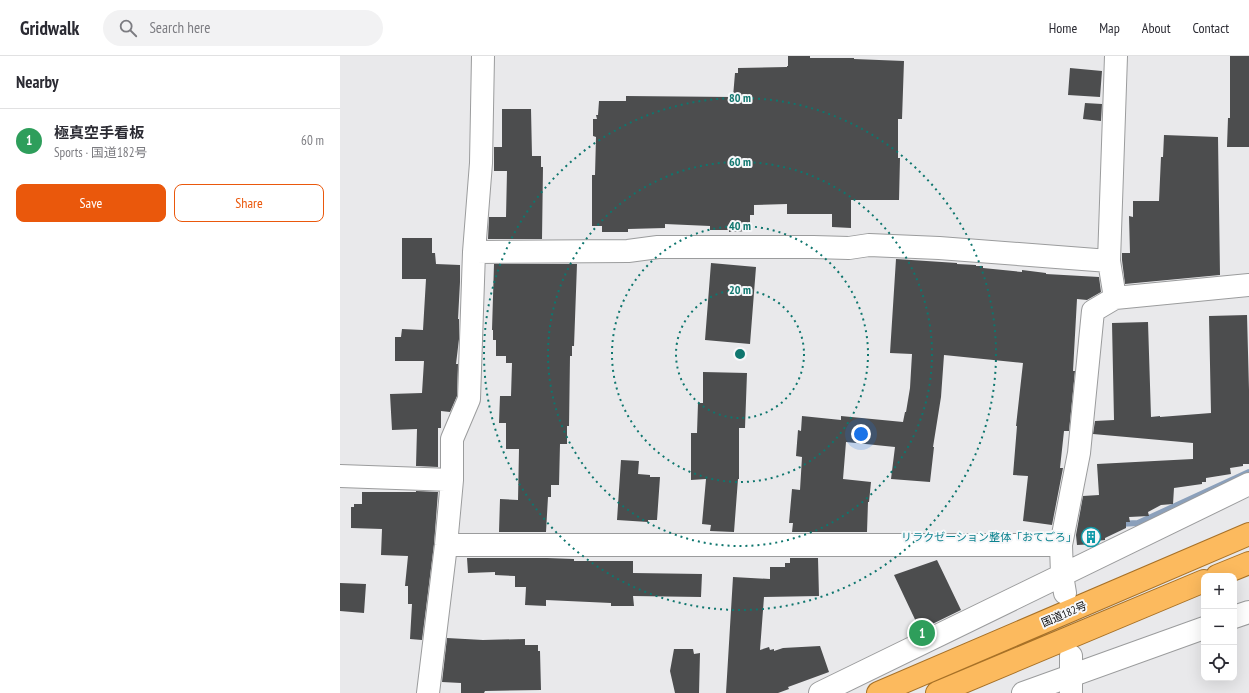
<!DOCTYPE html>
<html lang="en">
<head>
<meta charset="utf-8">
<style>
  :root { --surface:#fff; --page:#f2f2f3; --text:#2b2b33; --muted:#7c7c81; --line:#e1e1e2; --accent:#ea580c }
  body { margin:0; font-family:"PT Sans Narrow","Noto Sans JP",sans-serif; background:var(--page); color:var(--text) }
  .controls { position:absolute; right:12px; bottom:12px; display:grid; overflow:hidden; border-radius:8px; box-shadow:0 4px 16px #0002 }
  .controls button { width:36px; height:36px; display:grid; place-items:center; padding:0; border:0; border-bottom:1px solid var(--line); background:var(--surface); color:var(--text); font:20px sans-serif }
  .you { position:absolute; left:521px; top:378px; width:14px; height:14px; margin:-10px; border:3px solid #fff; border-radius:50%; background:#1a73e8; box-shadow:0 0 0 6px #1a73e833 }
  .badge { display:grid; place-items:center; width:26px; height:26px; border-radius:50%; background:var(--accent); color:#fff; font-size:13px; font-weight:700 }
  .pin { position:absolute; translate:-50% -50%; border:2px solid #fff; box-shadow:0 1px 4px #0006 }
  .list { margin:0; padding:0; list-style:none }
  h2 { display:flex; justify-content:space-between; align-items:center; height:52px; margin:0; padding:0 16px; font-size:17px }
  h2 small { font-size:13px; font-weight:400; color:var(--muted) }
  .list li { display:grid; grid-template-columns:26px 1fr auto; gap:12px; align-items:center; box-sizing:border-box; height:64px; padding:0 16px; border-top:1px solid var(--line) }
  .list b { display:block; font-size:15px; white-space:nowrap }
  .list p { margin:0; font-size:13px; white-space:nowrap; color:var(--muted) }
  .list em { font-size:13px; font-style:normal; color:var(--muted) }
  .actions { display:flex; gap:8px; padding:12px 16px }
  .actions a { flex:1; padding:9px 0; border:1px solid var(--accent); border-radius:8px; text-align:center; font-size:14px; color:var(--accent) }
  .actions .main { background:var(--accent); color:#fff }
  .icon { flex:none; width:22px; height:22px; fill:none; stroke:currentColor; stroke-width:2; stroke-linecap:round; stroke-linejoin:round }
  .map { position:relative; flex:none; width:909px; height:637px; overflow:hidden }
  header { display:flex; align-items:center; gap:24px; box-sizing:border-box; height:56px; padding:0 20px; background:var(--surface); border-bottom:1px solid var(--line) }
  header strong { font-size:19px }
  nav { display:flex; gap:22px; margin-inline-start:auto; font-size:14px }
  .search { width:280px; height:36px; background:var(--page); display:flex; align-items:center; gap:10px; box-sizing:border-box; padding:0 14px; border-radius:22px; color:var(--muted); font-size:15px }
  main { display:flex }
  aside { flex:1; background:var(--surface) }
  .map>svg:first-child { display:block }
</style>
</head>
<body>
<header>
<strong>Gridwalk</strong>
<div class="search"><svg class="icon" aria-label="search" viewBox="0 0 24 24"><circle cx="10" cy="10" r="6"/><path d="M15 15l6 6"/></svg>Search here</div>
<nav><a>Home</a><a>Map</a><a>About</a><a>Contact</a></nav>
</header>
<main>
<aside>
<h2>Nearby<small></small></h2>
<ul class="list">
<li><span class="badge" style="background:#2e9e5b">1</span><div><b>極真空手看板</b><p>Sports · 国道182号</p></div><em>60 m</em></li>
</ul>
<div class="actions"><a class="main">Save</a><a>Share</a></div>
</aside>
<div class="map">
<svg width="909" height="637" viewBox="0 0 909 637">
  <rect width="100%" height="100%" fill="#e9e9eb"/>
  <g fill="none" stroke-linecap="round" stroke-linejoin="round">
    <!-- stream -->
    <path stroke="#8ba0bb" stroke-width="6" d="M 778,468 L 798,467 L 909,416"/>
  </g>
  <!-- building -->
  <path fill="#4c4d4e" d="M 448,0 L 470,0 L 470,2 L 514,2 L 514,3 L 564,5 L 562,63 L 558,63 L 558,102 L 560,102 L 559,144 L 511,144 L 511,172 L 492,171 L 492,158 L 447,158 L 447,148 L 414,149 L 414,159 L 410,159 L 410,175 L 389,176 L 389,174 L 370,174 L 370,170 L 325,168 L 325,172 L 288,173 L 288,176 L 262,176 L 262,170 L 252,170 L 252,119 L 255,119 L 256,81 L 253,80 L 253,63 L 257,63 L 256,59 L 258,59 L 259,45 L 286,45 L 286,40 L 393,41 L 395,17 L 398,17 L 398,12 L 447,11 L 447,10 L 448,10 Z
    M 890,0 L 909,0 L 909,91 L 887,91 L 888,62 L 890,62 Z
    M 730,12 L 762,15 L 760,41 L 728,39 Z
    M 745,47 L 762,48 L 761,65 L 743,63 Z
    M 162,53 L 191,53 L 192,100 L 201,100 L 201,111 L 203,111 L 202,183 L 148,183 L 149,161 L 166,161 L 167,115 L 154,115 L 154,91 L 162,91 Z
    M 824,79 L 878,81 L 880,219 L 785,228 L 782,204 L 782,197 L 790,197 L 789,160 L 793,161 L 793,145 L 819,145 L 821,101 L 823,101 Z
    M 62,182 L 92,182 L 92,197 L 95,197 L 96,208 L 120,209 L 120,226 L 118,263 L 119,263 L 119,283 L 116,308 L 118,308 L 117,340 L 110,356 L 101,355 L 101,372 L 98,372 L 98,411 L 76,410 L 77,373 L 52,374 L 50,338 L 82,337 L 84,305 L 55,305 L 55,281 L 61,281 L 62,273 L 83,274 L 86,223 L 62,223 Z
    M 556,203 L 617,207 L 617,208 L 636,209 L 636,210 L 643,210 L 643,212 L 682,216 L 682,214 L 706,217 L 706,218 L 759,221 L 761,236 L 747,244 L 737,243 L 733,315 L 735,315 L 729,375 L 724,375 L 720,412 L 723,412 L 712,469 L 683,465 L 688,420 L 673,419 L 677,370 L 676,370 L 683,307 L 604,299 L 601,341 L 593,391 L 594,391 L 590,426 L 551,423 L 555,391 L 506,386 L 503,423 L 531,426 L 529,446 L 528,446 L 527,476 L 452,476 L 453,467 L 449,467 L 452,433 L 460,434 L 462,401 L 456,400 L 458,374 L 461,375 L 462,360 L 501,364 L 501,360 L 563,366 L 565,356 L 566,356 L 570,332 L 572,298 L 550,297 Z
    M 371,207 L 416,211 L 410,288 L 365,284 Z
    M 154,208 L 237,208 L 234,290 L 232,290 L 232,300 L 230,300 L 229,370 L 227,370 L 227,388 L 220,388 L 219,429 L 211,429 L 211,441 L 208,441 L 206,476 L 159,476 L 160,443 L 178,444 L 179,393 L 166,393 L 166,367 L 159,367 L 160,340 L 171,340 L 172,307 L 166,307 L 166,300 L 156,300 L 156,284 L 153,284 L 153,274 L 152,274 Z
    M 907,259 L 909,334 L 909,408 L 903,408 L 903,410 L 890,412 L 891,418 L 866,422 L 866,426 L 862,426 L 862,428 L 834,432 L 833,448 L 821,449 L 808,456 L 809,460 L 789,461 L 790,466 L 786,466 L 786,472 L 765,482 L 765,484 L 757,485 L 757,488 L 737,489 L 736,479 L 743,440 L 759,439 L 757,408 L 853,403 L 853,387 L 753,378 L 755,365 L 774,364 L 772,267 L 808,266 L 811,361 L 820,360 L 820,361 L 871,357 L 869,260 Z
    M 363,316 L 407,317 L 405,372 L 399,372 L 399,423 L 398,423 L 394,476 L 370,475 L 371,469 L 362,468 L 366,423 L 351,424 L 351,377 L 357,377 L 358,347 L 363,347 Z
    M 281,404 L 299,405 L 298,418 L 310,419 L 310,421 L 320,421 L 317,464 L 308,464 L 308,466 L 277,464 Z
    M 76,435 L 98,436 L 94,488 L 82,584 L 70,583 L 72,548 L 68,548 L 68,530 L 65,530 L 68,500 L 41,499 L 42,473 L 11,472 L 11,451 L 14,451 L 14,448 L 22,448 L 22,436 L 76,436 Z
    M 127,502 L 207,502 L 234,503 L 234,505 L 293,505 L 293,517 L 362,518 L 361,541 L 293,540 L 294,550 L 271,550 L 271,547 L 206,544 L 206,550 L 185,549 L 186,531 L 175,531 L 175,520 L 155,519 L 155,516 L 128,517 Z
    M 450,502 L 478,502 L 479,540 L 424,541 L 420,594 L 429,591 L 430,594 L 434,593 L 434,595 L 443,592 L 480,590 L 489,616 L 448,631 L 449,633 L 438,637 L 386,637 L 393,521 L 430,523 L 430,511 L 445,511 L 445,507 L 450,507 Z
    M 597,504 L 621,554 L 580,574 L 554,519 Z
    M 0,527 L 26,528 L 24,557 L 0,555 Z
    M 107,582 L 143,584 L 185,583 L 185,589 L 198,589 L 198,595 L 200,595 L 201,634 L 145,635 L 144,637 L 121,637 L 121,627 L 102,626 Z
    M 334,593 L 353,593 L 354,598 L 360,597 L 359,637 L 335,637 L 330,615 Z"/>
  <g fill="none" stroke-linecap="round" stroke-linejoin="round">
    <!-- minor casing -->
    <g stroke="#9b9c9d" stroke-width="24">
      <path id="minor" d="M 134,196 L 288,195 L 318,191 L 473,191 L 509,192 L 529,189 L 599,192 L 769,205
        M 775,242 L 769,205 L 776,0
        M 0,420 L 112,424
        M 106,489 L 721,489
        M 725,537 L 722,519 L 721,489 L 739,397 L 753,255 L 775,242 L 909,229
        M 894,561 L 909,556
        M 731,600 L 731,637
        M 88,637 L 106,489 L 112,424 L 112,383 L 129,343 L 134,196 L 141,107 L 143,0
        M 480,637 L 909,428
        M 683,637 L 864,572"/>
    </g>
    <!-- trunk casing -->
    <g stroke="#a77127" stroke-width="24">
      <path id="trunk" d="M 877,520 L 909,507
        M 538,637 L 909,478
        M 597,637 L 864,525"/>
    </g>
    <!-- minor -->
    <use href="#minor" stroke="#fff" stroke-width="22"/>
    <!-- trunk -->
    <use href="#trunk" stroke="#fcba5e" stroke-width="22"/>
  </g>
  <!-- distance rings -->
  <g fill="none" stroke="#0f766e" stroke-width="2" stroke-dasharray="2 4">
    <circle cx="400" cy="298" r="64"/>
    <circle cx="400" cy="298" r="128"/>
    <circle cx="400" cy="298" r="192"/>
    <circle cx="400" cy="298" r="256"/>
  </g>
  <!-- icons -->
  <defs>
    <g id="building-ring" transform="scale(1)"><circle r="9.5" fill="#f6f7f9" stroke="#0f9aa8" stroke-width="1.5"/><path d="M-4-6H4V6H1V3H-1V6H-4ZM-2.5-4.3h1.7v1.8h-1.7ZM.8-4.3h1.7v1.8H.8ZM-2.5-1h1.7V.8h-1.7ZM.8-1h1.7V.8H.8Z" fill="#0f9aa8"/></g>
  </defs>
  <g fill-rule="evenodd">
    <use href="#building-ring" x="751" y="481"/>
  </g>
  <g text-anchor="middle" stroke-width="4" stroke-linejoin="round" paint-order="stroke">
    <!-- culture labels -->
    <g font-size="11" fill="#0d838f" stroke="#f6f7f9" text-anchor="end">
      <text x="737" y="485">リラクゼーション整体「おてごろ」</text>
    </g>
    <!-- street labels -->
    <g font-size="11" fill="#0b0b0c" stroke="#f6f7f9">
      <text transform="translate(724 558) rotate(-23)" y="4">国道182号</text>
    </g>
  </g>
  <circle cx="400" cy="298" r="6" fill="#0f766e" stroke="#f6f7f9" stroke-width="2"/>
  <g font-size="12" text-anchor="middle" font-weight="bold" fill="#0f766e" stroke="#f6f7f9" stroke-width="4" stroke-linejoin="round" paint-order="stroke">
    <text x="400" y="46">80 m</text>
    <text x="400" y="110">60 m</text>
    <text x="400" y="174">40 m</text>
    <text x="400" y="238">20 m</text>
  </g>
</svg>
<div class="controls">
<button>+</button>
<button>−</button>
<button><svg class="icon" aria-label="locate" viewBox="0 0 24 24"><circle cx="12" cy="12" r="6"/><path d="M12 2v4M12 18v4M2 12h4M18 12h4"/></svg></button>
</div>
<div class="you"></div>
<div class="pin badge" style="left:582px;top:577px;background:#2e9e5b">1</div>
</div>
</main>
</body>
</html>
